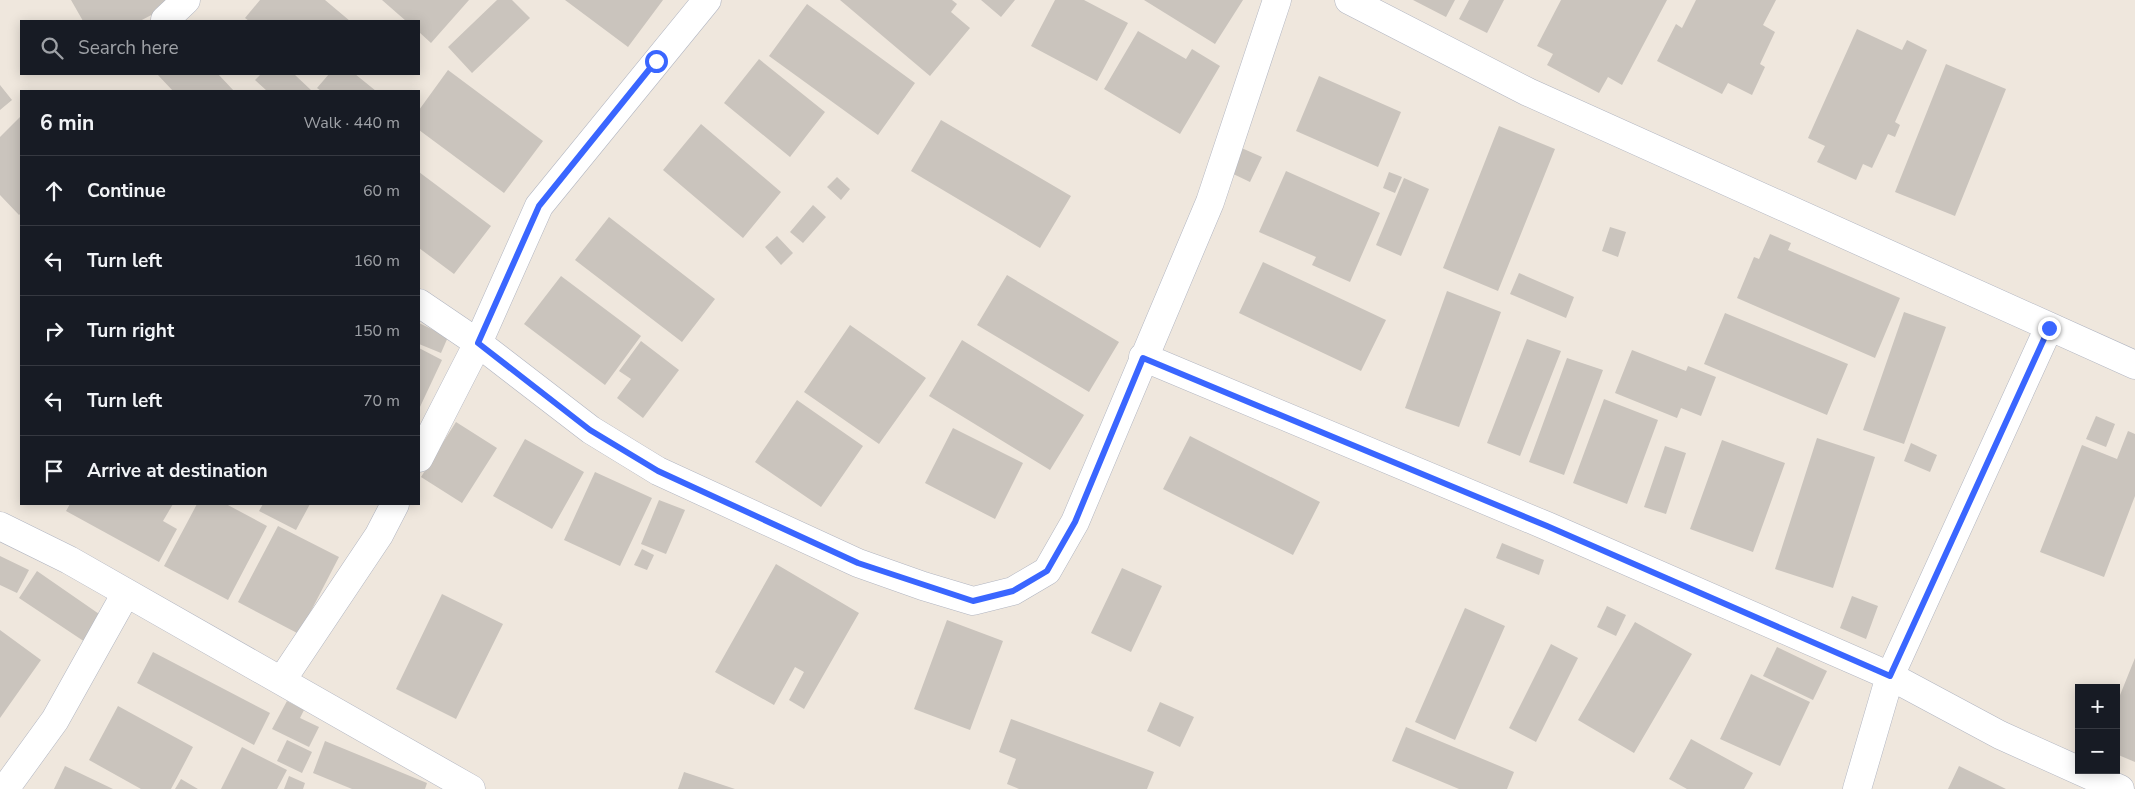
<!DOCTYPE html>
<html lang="en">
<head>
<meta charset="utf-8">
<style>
  :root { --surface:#171b24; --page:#242831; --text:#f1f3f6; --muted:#9ea1a6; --line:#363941 }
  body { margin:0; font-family:"Nunito Sans",sans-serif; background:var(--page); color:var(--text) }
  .controls { position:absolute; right:15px; bottom:15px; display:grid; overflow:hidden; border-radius:0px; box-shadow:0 2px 12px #0003 }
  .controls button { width:45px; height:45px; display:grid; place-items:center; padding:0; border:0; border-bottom:1px solid var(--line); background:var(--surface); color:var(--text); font:25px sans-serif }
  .stop { position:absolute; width:15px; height:15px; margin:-11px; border:4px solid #3a66ff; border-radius:50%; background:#fff }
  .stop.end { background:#3a66ff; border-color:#fff; box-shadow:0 1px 5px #0008 }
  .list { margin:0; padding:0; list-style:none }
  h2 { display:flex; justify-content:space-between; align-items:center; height:65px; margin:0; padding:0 20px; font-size:21px }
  h2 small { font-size:16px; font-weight:400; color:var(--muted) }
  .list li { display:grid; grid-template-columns:32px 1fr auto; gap:15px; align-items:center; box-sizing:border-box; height:70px; padding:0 20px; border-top:1px solid var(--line) }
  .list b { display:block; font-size:19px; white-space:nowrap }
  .list em { font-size:16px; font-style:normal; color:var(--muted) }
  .icon { flex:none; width:28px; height:28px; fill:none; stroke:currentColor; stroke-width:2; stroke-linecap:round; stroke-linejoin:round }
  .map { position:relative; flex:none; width:2135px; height:789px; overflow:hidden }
  .search { position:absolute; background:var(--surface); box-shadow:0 2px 12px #0003; left:20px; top:20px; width:400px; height:55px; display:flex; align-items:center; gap:12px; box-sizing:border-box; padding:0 18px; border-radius:0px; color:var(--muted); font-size:19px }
  .panel { position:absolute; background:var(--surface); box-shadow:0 2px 12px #0003; left:20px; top:90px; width:400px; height:415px; border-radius:0px }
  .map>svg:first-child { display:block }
</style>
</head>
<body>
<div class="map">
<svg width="2135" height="789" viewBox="0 0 2135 789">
  <rect width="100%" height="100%" fill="#efe7dd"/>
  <!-- building -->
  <path fill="#cac4bd" d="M 71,0 L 172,0 L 174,3 L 140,21 L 83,21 Z
    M 260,0 L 325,0 L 350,21 L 249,21 L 245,18 Z
    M 382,0 L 469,0 L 431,43 L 419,32 L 419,21 L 406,21 Z
    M 497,0 L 512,0 L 530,18 L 472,73 L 448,47 Z
    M 565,0 L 663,0 L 628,47 Z
    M 840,0 L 952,0 L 957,4 L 951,12 L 970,28 L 930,76 Z
    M 981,0 L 1015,0 L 1001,17 Z
    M 1055,0 L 1084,0 L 1128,23 L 1097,81 L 1031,46 Z
    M 1144,0 L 1243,0 L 1215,44 Z
    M 1413,0 L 1455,0 L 1446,17 Z
    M 1469,0 L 1504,0 L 1487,33 L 1459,19 Z
    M 1561,0 L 1667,0 L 1622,85 L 1608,77 L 1599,93 L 1547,65 L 1553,54 L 1537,46 Z
    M 1696,0 L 1776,0 L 1763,25 L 1775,32 L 1760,64 L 1765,67 L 1752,95 L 1728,83 L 1722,94 L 1657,61 L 1676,24 L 1682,28 Z
    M 807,4 L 915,83 L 878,135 L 769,56 Z
    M 1857,29 L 1902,50 L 1907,40 L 1927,50 L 1895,122 L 1900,125 L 1895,137 L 1888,134 L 1872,168 L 1863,164 L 1856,180 L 1817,162 L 1825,146 L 1808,138 Z
    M 1138,31 L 1186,59 L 1192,49 L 1220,66 L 1180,134 L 1104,89 Z
    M 759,59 L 825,112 L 790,157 L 724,103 Z
    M 1946,64 L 2006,89 L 1955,216 L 1895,192 Z
    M 448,70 L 543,141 L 504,193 L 419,130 L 419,110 Z
    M 157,74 L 218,74 L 234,91 L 173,91 Z
    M 261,74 L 294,74 L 312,91 L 267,91 L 255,80 Z
    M 329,74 L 355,74 L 376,91 L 321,91 L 317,88 Z
    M 1319,76 L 1401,112 L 1378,167 L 1296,131 Z
    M 0,85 L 12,100 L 0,110 Z
    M 21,116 L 21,213 L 19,215 L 0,195 L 0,137 Z
    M 941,120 L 1071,196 L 1040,248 L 911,171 Z
    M 701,124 L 781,192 L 743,238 L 663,170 Z
    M 1499,126 L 1555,149 L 1498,291 L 1443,268 Z
    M 1237,146 L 1262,157 L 1250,182 L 1225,170 Z
    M 1286,171 L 1380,213 L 1350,282 L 1312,265 L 1316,257 L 1259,232 Z
    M 419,172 L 491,226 L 454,274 L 419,248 Z
    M 1389,172 L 1402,177 L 1395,193 L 1383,188 Z
    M 837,177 L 850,189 L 841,200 L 827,187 Z
    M 1404,178 L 1429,189 L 1401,256 L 1376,245 Z
    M 813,205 L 826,217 L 803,243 L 790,232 Z
    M 609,217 L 715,299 L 682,342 L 575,260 Z
    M 1610,227 L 1626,232 L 1618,257 L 1602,251 Z
    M 1770,234 L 1791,243 L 1788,250 L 1900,298 L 1875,358 L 1737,298 L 1754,257 L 1759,259 Z
    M 777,236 L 793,253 L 781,265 L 765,247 Z
    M 1263,262 L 1386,320 L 1361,371 L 1239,313 Z
    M 1519,273 L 1574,297 L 1566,318 L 1510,294 Z
    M 1007,275 L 1119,342 L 1089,392 L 977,325 Z
    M 561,276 L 641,336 L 605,385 L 524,324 Z
    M 1447,291 L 1501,312 L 1459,427 L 1405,408 Z
    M 1904,312 L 1946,327 L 1904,444 L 1863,430 Z
    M 1725,313 L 1848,364 L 1827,415 L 1704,364 Z
    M 419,323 L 448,337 L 441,353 L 419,344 Z
    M 850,325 L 926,378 L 879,444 L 804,392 Z
    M 1527,339 L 1561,351 L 1520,456 L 1487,443 Z
    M 962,340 L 1084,415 L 1050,470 L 929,396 Z
    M 641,341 L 679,370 L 643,418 L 617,398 L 631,379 L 619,371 Z
    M 419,348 L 442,360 L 419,409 Z
    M 1632,350 L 1686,371 L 1688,366 L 1716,377 L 1701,416 L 1681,408 L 1677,418 L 1615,393 Z
    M 1567,358 L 1603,370 L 1564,475 L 1529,462 Z
    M 1604,399 L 1658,420 L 1627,504 L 1573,483 Z
    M 797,400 L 863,446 L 821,507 L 755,462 Z
    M 2096,416 L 2115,424 L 2106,447 L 2086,439 Z
    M 456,422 L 497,448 L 462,503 L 421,477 Z
    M 953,428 L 1023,463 L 995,519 L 925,483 Z
    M 2128,431 L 2135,434 L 2135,496 L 2104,577 L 2040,552 L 2082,445 L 2117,459 Z
    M 1190,436 L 1320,502 L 1293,555 L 1163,489 Z
    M 1817,438 L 1875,457 L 1833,588 L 1775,569 Z
    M 525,439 L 584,472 L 552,529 L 493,496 Z
    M 1722,440 L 1785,463 L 1753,552 L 1690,529 Z
    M 1911,443 L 1937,455 L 1930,472 L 1904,461 Z
    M 1665,446 L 1686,453 L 1666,514 L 1644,507 Z
    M 595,472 L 652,498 L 620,566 L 564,540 Z
    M 659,500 L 685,510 L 666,554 L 641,544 Z
    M 70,504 L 173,504 L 163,521 L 177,529 L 159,562 L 66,511 Z
    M 197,504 L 226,504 L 267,526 L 228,600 L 164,566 Z
    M 263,504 L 310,504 L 296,530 L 259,511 Z
    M 278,526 L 339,557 L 299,634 L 238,602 Z
    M 1502,543 L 1544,560 L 1539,575 L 1496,558 Z
    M 642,549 L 654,555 L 647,570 L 634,565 Z
    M 0,556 L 29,570 L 17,593 L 0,585 Z
    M 776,564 L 859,613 L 804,709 L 789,700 L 804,672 L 795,667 L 774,705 L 715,672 Z
    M 1122,568 L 1162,586 L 1131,652 L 1091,633 Z
    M 37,571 L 102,616 L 85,642 L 19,598 Z
    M 442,594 L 503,624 L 456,719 L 396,689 Z
    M 1852,596 L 1878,606 L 1866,639 L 1840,628 Z
    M 1607,606 L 1626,615 L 1616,636 L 1597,627 Z
    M 1465,608 L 1505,626 L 1455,740 L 1415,722 Z
    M 947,620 L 1003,641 L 970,730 L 914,709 Z
    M 1635,622 L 1692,654 L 1634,753 L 1578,720 Z
    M 0,630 L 41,660 L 0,718 Z
    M 1551,644 L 1578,658 L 1536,742 L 1509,728 Z
    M 1777,647 L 1827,671 L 1813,700 L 1763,676 Z
    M 153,652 L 270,713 L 254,745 L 137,683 Z
    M 2135,658 L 2135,762 L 2116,754 L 2116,705 Z
    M 1751,674 L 1810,702 L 1780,766 L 1720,739 Z
    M 287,701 L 304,710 L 300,718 L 319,727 L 309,747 L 272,729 Z
    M 1160,702 L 1194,717 L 1180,747 L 1147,731 Z
    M 118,706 L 193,747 L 171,789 L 141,789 L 89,760 Z
    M 1011,719 L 1154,772 L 1147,789 L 1019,789 L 1007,784 L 1016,759 L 999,752 Z
    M 1406,727 L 1514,772 L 1507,789 L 1459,789 L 1392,761 Z
    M 1691,739 L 1753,773 L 1744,789 L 1687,789 L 1669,779 Z
    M 287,740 L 312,752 L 302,773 L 277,761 Z
    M 325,741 L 427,783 L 425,789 L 352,789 L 313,773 Z
    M 242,747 L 287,770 L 277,789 L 221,789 Z
    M 65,766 L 113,789 L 54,789 Z
    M 1959,766 L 2006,789 L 1948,789 Z
    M 684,772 L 735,789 L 678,789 Z
    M 289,776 L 305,783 L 303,789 L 284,789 Z
    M 181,779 L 198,789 L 175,789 Z"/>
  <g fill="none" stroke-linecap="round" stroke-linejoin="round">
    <!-- street casing -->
    <g stroke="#b1b5c1" stroke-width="29">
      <path id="street" d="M 1349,0 L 1528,92 L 2135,365
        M 165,20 L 186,0
        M 419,303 L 478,343 L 591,430 L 658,471 L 858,563 L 923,586 L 973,601 L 1013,591 L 1047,571 L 1075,522 L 1210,202 L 1277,0
        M 1143,357 L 1547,526 L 1890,676 L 2000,735 L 2120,789
        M 419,458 L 478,343 L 539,206 L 707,0
        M 0,526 L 69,560 L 471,789
        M 282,680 L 379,535 L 395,504
        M 5,789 L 55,720 L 126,593
        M 1857,789 L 1890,676 L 2049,327"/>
    </g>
    <!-- street -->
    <use href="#street" stroke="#fff" stroke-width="28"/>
  </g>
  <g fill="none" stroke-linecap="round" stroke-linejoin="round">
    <!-- route -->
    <path stroke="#3a66ff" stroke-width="6" d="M 656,61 L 539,206 L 478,343 L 590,430 L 658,471 L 858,563 L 973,601 L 1013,591 L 1047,571 L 1075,522 L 1143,358 L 1547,526 L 1890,676 L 2049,328"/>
  </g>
</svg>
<div class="controls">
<button>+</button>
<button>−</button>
</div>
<div class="stop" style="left:656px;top:61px"></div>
<div class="stop end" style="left:2049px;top:328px"></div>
<div class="search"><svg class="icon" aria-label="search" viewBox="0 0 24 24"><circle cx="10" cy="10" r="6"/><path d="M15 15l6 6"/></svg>Search here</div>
<section class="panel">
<h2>6 min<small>Walk · 440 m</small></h2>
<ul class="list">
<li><svg class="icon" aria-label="ahead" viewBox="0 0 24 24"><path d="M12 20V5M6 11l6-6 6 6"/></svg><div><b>Continue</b></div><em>60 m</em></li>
<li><svg class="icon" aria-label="left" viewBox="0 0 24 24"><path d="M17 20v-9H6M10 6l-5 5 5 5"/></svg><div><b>Turn left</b></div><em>160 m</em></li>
<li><svg class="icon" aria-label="right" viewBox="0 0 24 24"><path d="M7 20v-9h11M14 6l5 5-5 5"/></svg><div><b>Turn right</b></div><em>150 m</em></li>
<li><svg class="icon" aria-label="left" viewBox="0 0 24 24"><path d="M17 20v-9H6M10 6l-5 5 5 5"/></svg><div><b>Turn left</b></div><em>70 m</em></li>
<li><svg class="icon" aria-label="arrive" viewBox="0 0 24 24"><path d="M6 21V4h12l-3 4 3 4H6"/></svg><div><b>Arrive at destination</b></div></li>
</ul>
</section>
</div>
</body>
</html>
